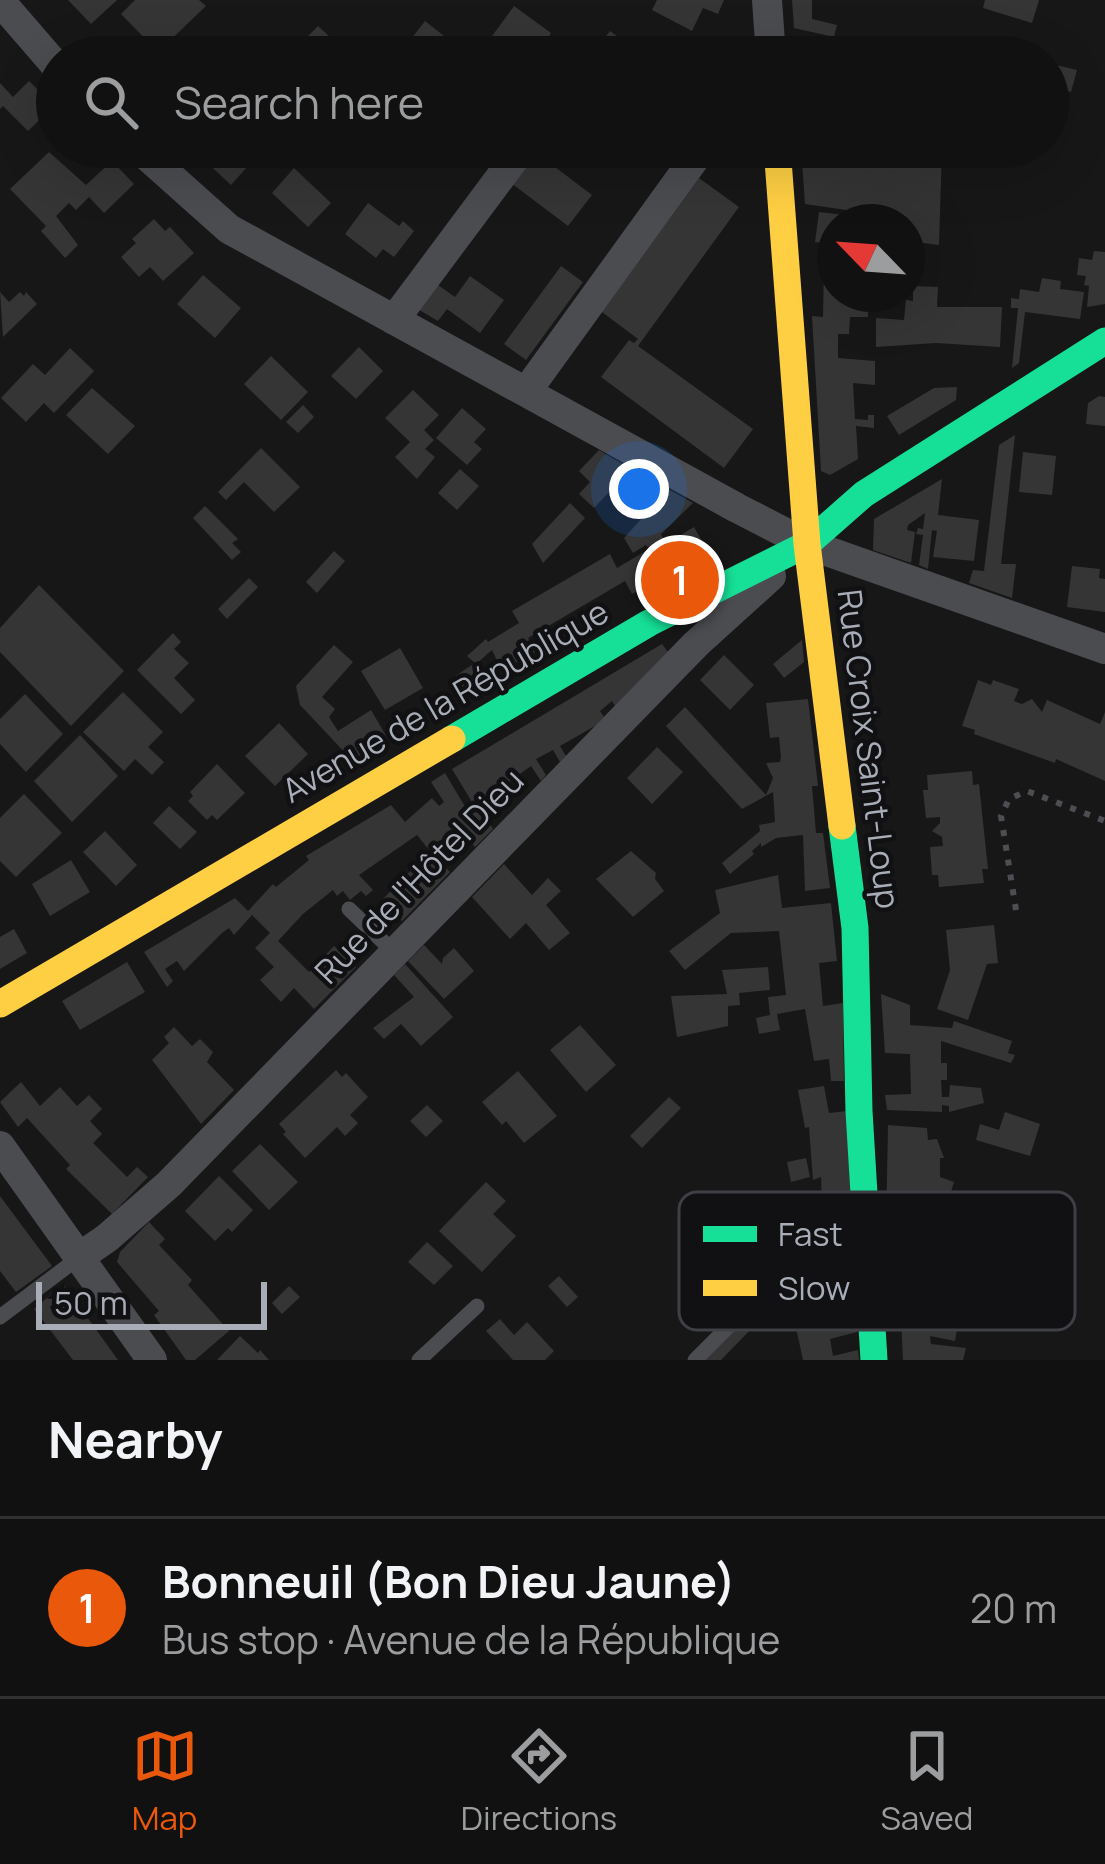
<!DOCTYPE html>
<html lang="en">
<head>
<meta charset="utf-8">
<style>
  :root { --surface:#111; --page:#1a1a1a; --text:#f1f3f6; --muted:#9c9d9f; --line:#303131; --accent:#ea580c }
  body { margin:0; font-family:Manrope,sans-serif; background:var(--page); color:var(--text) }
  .compass { position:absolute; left:817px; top:204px; width:108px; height:108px; border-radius:50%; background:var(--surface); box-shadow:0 12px 48px #0002; rotate:295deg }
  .scale { position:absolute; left:36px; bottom:30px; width:231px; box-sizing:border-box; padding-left:12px; border:6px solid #a8adb8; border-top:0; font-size:33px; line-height:42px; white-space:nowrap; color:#a8adb8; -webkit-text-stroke:9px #111113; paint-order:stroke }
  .you { position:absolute; left:639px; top:489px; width:42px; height:42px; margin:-30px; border:9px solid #fff; border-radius:50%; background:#1a73e8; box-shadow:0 0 0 18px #1a73e833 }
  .badge { display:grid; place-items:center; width:78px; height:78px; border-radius:50%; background:var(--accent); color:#fff; font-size:39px; font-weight:700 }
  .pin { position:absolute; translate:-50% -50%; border:6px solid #fff; box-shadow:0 3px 12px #0006 }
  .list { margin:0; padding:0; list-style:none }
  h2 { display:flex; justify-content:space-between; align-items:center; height:156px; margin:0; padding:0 48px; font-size:51px }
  h2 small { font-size:39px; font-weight:400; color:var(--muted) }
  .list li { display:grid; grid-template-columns:78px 1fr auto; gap:36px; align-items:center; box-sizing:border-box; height:180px; padding:0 48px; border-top:3px solid var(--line) }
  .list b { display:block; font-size:45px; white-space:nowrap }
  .list p { margin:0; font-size:39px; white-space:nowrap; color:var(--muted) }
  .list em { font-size:39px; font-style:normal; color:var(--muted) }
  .icon { flex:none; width:66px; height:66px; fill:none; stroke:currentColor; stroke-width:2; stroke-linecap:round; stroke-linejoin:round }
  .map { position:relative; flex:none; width:1105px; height:1360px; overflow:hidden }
  .search { position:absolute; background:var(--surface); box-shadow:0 12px 48px #0002; left:36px; right:36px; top:36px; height:132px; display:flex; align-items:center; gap:30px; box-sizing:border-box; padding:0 42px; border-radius:66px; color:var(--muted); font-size:45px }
  .sheet { height:336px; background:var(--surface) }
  nav { display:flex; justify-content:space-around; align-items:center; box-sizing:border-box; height:168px; border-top:3px solid var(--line); background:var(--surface); font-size:33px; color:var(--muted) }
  nav a { display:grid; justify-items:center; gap:6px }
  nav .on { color:var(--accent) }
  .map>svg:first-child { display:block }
</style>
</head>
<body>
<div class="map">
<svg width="1105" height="1360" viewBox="0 0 1105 1360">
  <rect width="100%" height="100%" fill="#171717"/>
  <!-- building -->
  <path fill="#353536" d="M 68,0 L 117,0 L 91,24 Z
    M 135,0 L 199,0 L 206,6 L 158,52 L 121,14 Z
    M 657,0 L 724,0 L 718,14 L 703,8 L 692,31 L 652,10 Z
    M 792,0 L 812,0 L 812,19 L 837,25 L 834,37 L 794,28 Z
    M 985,0 L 1039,0 L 1032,23 L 983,8 Z
    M 514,6 L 551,33 L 538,57 L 519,57 L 507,48 L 502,54 L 487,43 Z
    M 425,21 L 453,43 L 442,57 L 397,57 Z
    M 318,26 L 352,57 L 330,57 L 307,37 Z
    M 610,31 L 645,57 L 590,57 Z
    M 949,39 L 1015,55 L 1015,57 L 945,57 Z
    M 820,44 L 860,52 L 859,57 L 817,57 Z
    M 1048,63 L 1077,70 L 1071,92 L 1048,86 Z
    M 29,81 L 54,106 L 28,131 L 3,106 L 0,109 L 0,83 L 13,97 Z
    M 210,147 L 265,147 L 231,185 L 201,157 Z
    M 801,147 L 942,147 L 939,245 L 907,241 L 907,222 L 894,222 L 894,217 L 878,215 L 877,222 L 835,222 L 835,245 L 815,242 L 819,212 L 852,216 L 853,211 L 805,204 Z
    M 534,151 L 592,195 L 568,226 L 511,183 Z
    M 49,152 L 86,185 L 112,161 L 134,184 L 104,213 L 89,197 L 76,210 L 69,203 L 56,216 L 78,245 L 65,258 L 41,231 L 46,226 L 10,189 Z
    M 294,168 L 331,203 L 308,227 L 272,193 Z
    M 699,178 L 739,207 L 638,346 L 753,429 L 724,468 L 601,377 L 629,340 L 634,343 L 638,339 L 602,312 Z
    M 368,203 L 399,226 L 403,221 L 414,231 L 394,257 L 383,249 L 376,258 L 345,234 Z
    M 154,219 L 165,231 L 170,227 L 194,253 L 163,281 L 150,267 L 139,277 L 121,257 L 136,243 L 132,239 Z
    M 1094,251 L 1105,252 L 1105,304 L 1087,307 L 1089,286 L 1084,285 L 1086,276 L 1077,275 L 1079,258 L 1092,260 Z
    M 824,264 L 835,264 L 835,294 L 868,294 L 868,317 L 850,317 L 849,334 L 838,334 L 838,358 L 875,361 L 875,385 L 853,383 L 855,419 L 868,420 L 868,415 L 874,415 L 874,428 L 856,426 L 858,459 L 830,475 L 821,471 L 812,316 L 823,317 Z
    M 561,266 L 583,282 L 526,360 L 504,344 Z
    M 203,275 L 241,308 L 215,338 L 177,304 Z
    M 470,276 L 504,300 L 480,333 L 447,309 L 438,321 L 416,308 L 435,283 L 455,297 Z
    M 1042,278 L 1061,281 L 1060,289 L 1084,292 L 1080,319 L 1025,312 L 1019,363 L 1012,368 L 1018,308 L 1011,308 L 1011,298 L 1019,299 L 1020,289 L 1039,292 Z
    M 913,286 L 938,287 L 937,307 L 1002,307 L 1000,347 L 936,343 L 876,347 L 876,318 L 904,320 L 906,300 L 913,301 Z
    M 0,292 L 9,302 L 20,292 L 24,296 L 26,292 L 37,304 L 3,337 Z
    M 359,347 L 383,371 L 356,399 L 331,376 Z
    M 70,348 L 94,371 L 54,413 L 44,403 L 26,422 L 1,398 L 33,364 L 45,375 Z
    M 271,356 L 308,392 L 281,420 L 244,384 Z
    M 957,387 L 956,400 L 899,435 L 887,416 L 934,388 Z
    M 92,388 L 135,426 L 108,454 L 66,415 Z
    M 413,390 L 439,415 L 424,430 L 434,440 L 425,449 L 435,457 L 417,479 L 395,457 L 410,442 L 385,418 Z
    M 1099,396 L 1105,397 L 1105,426 L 1086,424 L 1088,403 Z
    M 303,405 L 314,417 L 298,433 L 286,422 Z
    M 462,408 L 486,429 L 474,442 L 482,449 L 467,465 L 436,438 Z
    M 1015,435 L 1001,564 L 1016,564 L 1012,598 L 969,583 L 973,570 L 984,571 L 999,445 Z
    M 261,448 L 300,487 L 274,512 L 244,482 L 226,500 L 218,492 Z
    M 599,450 L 612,458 L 653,481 L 643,492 L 628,495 L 615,486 L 594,508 L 579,494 L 590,482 L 579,471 Z
    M 1023,452 L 1056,456 L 1052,495 L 1019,492 Z
    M 460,469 L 479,486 L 457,510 L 438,493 Z
    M 942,479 L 938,515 L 979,520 L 974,561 L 933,557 L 937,531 L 932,530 L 928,569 L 919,565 L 923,535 L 916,534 L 918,528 L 923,529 L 925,513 L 908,525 L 907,530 L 915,532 L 911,563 L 873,550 L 874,519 Z
    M 668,489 L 693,503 L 661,534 L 666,544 L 694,527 L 707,550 L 632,594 L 625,581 L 528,638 L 536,651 L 502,671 L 492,650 L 476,664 L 491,678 L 465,693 L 455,676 L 475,663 L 467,656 L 486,639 L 488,642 L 519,623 L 512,611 L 610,554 L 617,568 L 649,549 L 646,545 L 633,553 L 624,538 Z
    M 570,503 L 585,518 L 543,563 L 532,544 Z
    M 205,506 L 238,539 L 232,543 L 241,552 L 232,560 L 193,518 Z
    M 334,551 L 345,561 L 317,593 L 306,582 Z
    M 1072,566 L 1100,569 L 1099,578 L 1105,579 L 1105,612 L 1067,607 Z
    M 249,578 L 258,587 L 227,619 L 218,609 Z
    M 39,585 L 124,671 L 71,726 L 0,652 L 0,628 Z
    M 173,633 L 181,642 L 174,649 L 189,663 L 174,678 L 195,700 L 181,714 L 137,670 Z
    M 802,640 L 804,662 L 784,678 L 773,664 Z
    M 662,644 L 668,652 L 615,706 L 612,701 L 600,711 L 604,717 L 595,726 L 560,746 L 566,756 L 560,762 L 553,750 L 536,759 L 546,775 L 541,781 L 531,766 L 475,807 L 452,769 Z
    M 334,645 L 353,662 L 322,697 L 335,709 L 329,717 L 338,731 L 371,710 L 388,739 L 352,760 L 300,705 L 296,686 Z
    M 400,648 L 423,688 L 385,710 L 361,671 Z
    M 724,655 L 754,685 L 730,710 L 700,680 Z
    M 978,680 L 991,685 L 993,680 L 1019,689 L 1014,701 L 1022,704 L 1032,699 L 1042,712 L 1047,700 L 1100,724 L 1105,712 L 1105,781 L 1056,759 L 1055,763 L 974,734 L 975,730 L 962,726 Z
    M 123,692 L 163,732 L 148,747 L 164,762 L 152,775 L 135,759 L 124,771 L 83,732 Z
    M 25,694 L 63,734 L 26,772 L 0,744 L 0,719 Z
    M 808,699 L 818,786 L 812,786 L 816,833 L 823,833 L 830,888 L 805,891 L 803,835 L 776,838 L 761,847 L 761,843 L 752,851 L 754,854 L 730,874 L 722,863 L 760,831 L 759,825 L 775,822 L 773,792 L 742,809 L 666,726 L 685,707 L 766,795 L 773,778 L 766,763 L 780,762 L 781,757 L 779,737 L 770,738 L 766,703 Z
    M 279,723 L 308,754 L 275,786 L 245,756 Z
    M 80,735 L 118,776 L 72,822 L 34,781 Z
    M 657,747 L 683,772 L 652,804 L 627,778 Z
    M 217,764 L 245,793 L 217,820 L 212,815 L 207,820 L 188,801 L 193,796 L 190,792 Z
    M 972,771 L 973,785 L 979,784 L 988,869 L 982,869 L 984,883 L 939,887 L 938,875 L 932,875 L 930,847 L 943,846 L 942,837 L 932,831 L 940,823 L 940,817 L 926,818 L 923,790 L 928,790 L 927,775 Z
    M 445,773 L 470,815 L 481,809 L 493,829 L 475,847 L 463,833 L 436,857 L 450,872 L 402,921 L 382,900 L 430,851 L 417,835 L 359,875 L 373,890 L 366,896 L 361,891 L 350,900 L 343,891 L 337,896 L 333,890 L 303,914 L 278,941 L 309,972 L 334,946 L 356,967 L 314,1009 L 294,988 L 281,1002 L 260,980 L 274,967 L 255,948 L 270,933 L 252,915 L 234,935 L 229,928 L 222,933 L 184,971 L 177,961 L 165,969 L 173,981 L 167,987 L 144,952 L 235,898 L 248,911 L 273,884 L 276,887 L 309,860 L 306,856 L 391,805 L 405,822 L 432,798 L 439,806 L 444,802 L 431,782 Z
    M 24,794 L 62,833 L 16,877 L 0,861 L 0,818 Z
    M 169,806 L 197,832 L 180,849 L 153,823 Z
    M 105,831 L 137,865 L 116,886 L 83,852 Z
    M 631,851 L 656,873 L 655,879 L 664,891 L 633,917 L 596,879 Z
    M 71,860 L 90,892 L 50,916 L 32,884 Z
    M 504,864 L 532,895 L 548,878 L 561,891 L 546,905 L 570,933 L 549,950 L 526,923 L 510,939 L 472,897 Z
    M 778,875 L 782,908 L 831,903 L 837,961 L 819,963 L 823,1006 L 843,1003 L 844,1081 L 831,1081 L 829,1059 L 814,1061 L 805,1009 L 777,1014 L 780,1030 L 759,1034 L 756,1018 L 770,1015 L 768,997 L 786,995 L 779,931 L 731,933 L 685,970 L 669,951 L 720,913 L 715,890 Z
    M 994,925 L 998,963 L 987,964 L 968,1020 L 937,1009 L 950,970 L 946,930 Z
    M 14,929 L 27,953 L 0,969 L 0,937 Z
    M 424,945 L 442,964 L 443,958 L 454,948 L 474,971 L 444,999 L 408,961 Z
    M 127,962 L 145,992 L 80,1030 L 62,1001 Z
    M 405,964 L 453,1017 L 421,1046 L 401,1024 L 384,1039 L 373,1028 L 414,997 L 394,975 Z
    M 768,967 L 770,990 L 739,993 L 740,1005 L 728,1006 L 728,1026 L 677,1037 L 671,996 L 727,994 L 722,970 Z
    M 881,994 L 910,1005 L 910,1025 L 952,1028 L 954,1021 L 1012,1041 L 1008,1053 L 1015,1055 L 1011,1063 L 941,1041 L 941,1063 L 947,1063 L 947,1080 L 941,1080 L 942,1097 L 949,1097 L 950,1085 L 981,1088 L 984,1103 L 949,1112 L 949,1106 L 942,1105 L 942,1112 L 887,1110 L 885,1095 L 911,1094 L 910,1054 L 885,1053 Z
    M 580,1025 L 616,1065 L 586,1092 L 550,1050 Z
    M 174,1027 L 192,1046 L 200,1039 L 213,1052 L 207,1062 L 234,1090 L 201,1124 L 152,1060 L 169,1043 L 164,1037 Z
    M 336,1070 L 342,1077 L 346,1073 L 368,1097 L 350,1115 L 358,1123 L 345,1136 L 337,1127 L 305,1158 L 283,1134 L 286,1132 L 279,1124 Z
    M 518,1071 L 557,1116 L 524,1143 L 506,1121 L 502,1125 L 482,1102 Z
    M 21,1082 L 40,1106 L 60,1087 L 77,1106 L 89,1095 L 102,1109 L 90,1121 L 102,1134 L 93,1143 L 127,1177 L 137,1167 L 148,1177 L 112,1214 L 66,1169 L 70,1165 L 27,1118 L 18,1127 L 0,1102 Z
    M 824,1086 L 829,1113 L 847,1111 L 852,1233 L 830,1236 L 848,1266 L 795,1295 L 780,1272 L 821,1242 L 815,1202 L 822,1201 L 821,1177 L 813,1180 L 809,1127 L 805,1128 L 798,1090 Z
    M 669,1097 L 681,1108 L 642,1148 L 630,1136 Z
    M 427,1105 L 443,1121 L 426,1137 L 410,1121 Z
    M 1005,1112 L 1040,1124 L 1030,1156 L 976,1140 L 980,1124 L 999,1130 Z
    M 888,1125 L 927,1128 L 928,1140 L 937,1139 L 944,1158 L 940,1158 L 940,1177 L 954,1182 L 950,1195 L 936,1191 L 928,1222 L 935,1224 L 930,1296 L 943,1298 L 942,1313 L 930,1310 L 930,1323 L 944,1324 L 945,1316 L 959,1318 L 955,1341 L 930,1336 L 931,1344 L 966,1348 L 963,1360 L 903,1360 L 901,1317 L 888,1318 L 889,1296 L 895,1296 L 893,1258 L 897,1258 L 897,1230 L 886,1230 Z
    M 260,1144 L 298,1182 L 269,1210 L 232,1171 Z
    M 806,1158 L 810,1177 L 791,1182 L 787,1162 Z
    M 219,1176 L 253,1210 L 232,1232 L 228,1228 L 215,1241 L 185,1211 Z
    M 486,1182 L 506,1201 L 493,1214 L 516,1236 L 482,1272 L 439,1231 Z
    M 0,1196 L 52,1266 L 16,1292 L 0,1271 Z
    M 149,1222 L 165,1239 L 159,1245 L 192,1280 L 188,1285 L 229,1331 L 195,1360 L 186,1360 L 154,1315 L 159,1311 L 117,1262 L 120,1252 Z
    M 427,1242 L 453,1266 L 434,1285 L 408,1262 Z
    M 854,1268 L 857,1332 L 830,1339 L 833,1356 L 858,1350 L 859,1360 L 803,1360 L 795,1323 L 802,1318 L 800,1313 L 825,1306 L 818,1288 Z
    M 559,1276 L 578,1297 L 567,1307 L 548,1286 Z
    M 63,1284 L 82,1310 L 118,1360 L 73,1360 L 34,1309 Z
    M 289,1286 L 300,1297 L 282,1314 L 272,1303 Z
    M 748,1310 L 759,1321 L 721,1360 L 699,1360 Z
    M 500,1319 L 514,1335 L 527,1322 L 554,1351 L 545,1360 L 513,1360 L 486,1331 Z
    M 240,1336 L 258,1353 L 260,1350 L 269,1360 L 217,1360 Z"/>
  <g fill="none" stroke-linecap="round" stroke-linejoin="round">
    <!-- path -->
    <path stroke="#4d4e52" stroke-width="6" stroke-dasharray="6 9" stroke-linecap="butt" d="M 1016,910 L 1001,816 L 1009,799 L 1027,791 L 1105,821"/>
    <!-- lane -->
    <path stroke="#4b4c50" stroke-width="15" d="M 349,909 L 395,953
      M 733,1267 L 779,1276
      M 0,1317 L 81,1256
      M 419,1360 L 477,1306
      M 695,1360 L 779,1276 L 796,1300 L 852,1266 L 865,1264"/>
    <!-- street -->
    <path stroke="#4b4c50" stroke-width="30" d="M 767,0 L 771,57
      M 0,1 L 57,67
      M 137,147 L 229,229 L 737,508 L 807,544 L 1105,649
      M 394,320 L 523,147
      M 526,392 L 703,147
      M 0,1146 L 152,1360
      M 81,1256 L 107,1238 L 169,1184 L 696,644 L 771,576"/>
    <!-- fast -->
    <path stroke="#16e098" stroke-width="27" d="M 452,739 L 649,623 L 807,544 L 864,494 L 1105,341
      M 842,826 L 855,928 L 859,1111 L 874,1360"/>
    <!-- slow -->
    <path stroke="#ffcf43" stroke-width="27" d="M 777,147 L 807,544 L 842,826
      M 0,1004 L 452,739"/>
  </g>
  <g text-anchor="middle" stroke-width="9" stroke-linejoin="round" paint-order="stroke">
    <!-- street labels -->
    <g font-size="33" fill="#a8adb8" stroke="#111113">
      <text transform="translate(445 701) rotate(-30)" y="12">Avenue de la République</text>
      <text transform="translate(869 749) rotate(83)" y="12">Rue Croix Saint-Loup</text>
      <text transform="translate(419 876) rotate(-46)" y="12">Rue de l'Hôtel Dieu</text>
    </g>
  </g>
  <!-- legend -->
  <rect x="679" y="1192" width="396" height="138" rx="18" fill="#111113" stroke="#3e4045" stroke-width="3"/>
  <rect x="703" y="1226" width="54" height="16" fill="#16e098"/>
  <rect x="703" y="1280" width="54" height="16" fill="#ffcf43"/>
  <g font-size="33" fill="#a8adb8">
    <text x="778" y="1246">Fast</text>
    <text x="778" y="1300">Slow</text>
  </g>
</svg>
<svg class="compass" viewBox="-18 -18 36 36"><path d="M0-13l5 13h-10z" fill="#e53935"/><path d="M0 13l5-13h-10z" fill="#9c9d9f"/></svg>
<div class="scale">50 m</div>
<div class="you"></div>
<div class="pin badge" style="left:680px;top:580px">1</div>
<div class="search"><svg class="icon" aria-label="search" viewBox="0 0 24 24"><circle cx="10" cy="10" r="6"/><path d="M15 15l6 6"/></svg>Search here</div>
</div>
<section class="sheet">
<h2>Nearby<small></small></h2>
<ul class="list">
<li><span class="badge">1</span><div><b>Bonneuil (Bon Dieu Jaune)</b><p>Bus stop · Avenue de la République</p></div><em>20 m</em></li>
</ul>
</section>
<nav>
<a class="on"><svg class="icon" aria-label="map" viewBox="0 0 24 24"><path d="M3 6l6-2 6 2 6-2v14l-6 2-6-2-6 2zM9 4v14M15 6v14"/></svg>Map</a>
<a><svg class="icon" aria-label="directions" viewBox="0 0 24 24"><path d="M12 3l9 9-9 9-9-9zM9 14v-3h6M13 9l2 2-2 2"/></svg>Directions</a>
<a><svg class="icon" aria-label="saved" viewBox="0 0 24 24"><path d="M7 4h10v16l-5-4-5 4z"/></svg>Saved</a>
</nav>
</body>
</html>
